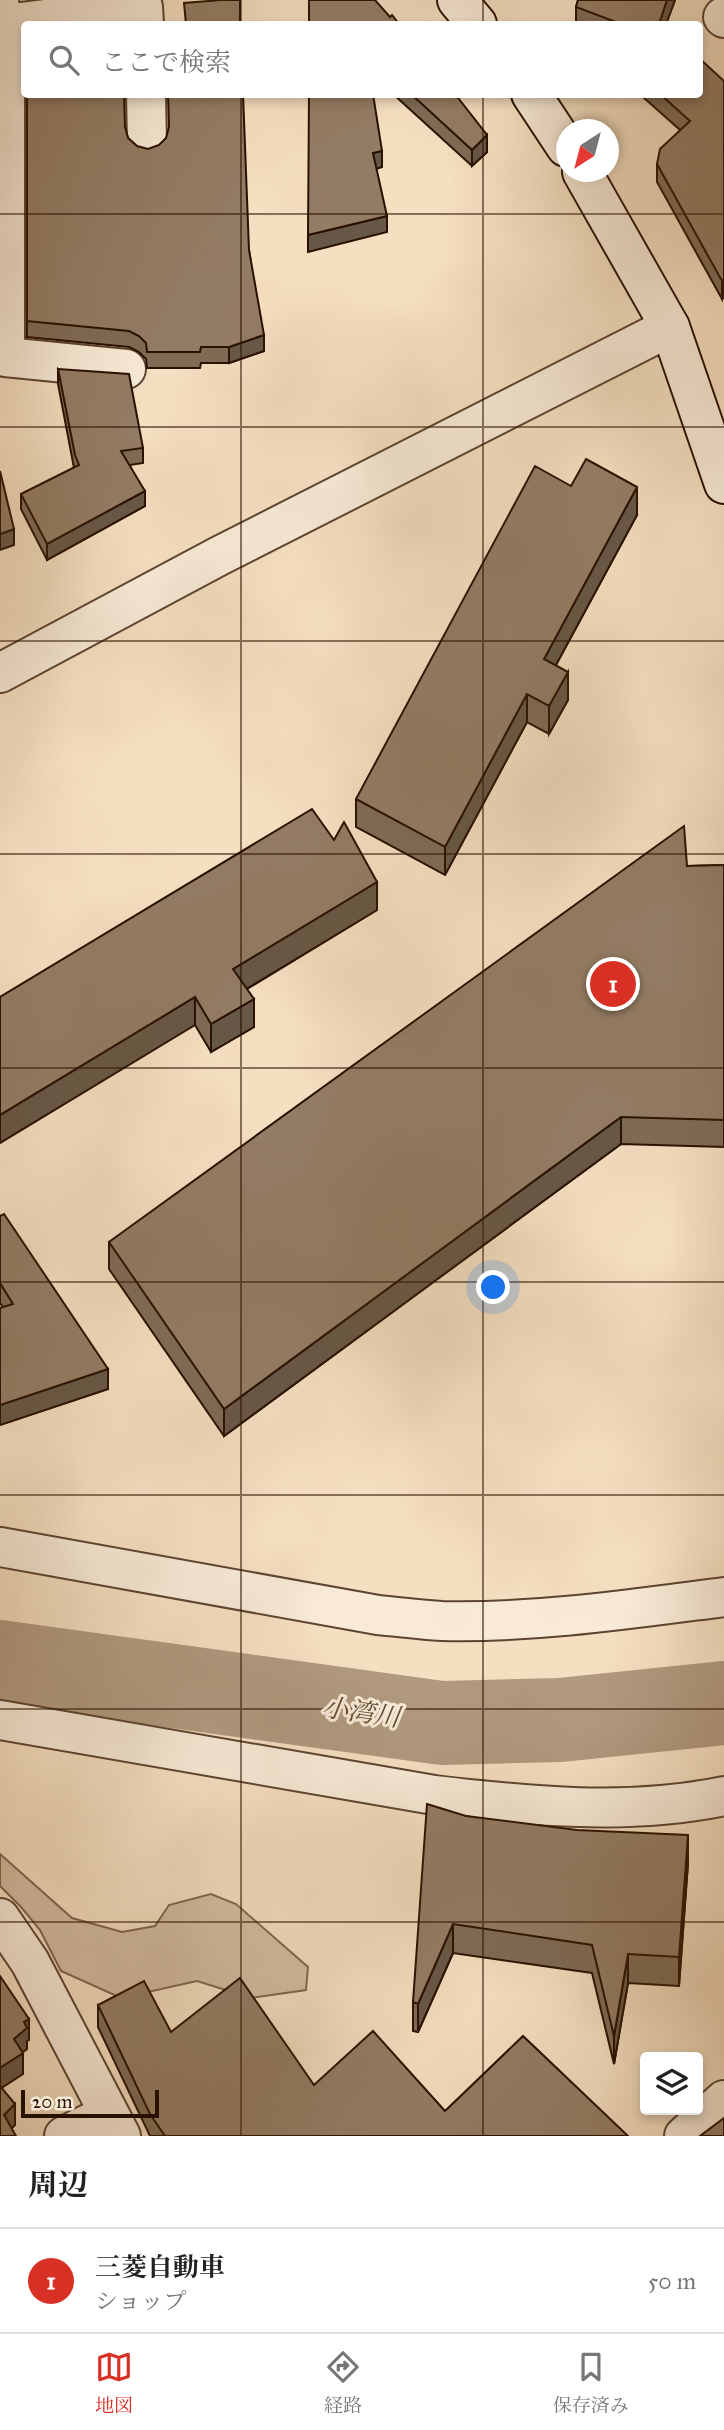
<!DOCTYPE html>
<html lang="ja">
<head>
<meta charset="utf-8">
<style>
  :root { --surface:#fff; --page:#f2f2f2; --text:#222; --muted:#767676; --line:#e0e0e0; --accent:#d93025 }
  body { margin:0; font-family:"IM FELL Great Primer","Noto Serif JP",serif; background:var(--page); color:var(--text) }
  .controls { position:absolute; right:21px; bottom:21px; display:grid; overflow:hidden; border-radius:7px; box-shadow:0 4px 10px #0003 }
  .controls button { width:63px; height:63px; display:grid; place-items:center; padding:0; border:0; border-bottom:2px solid var(--line); background:var(--surface); color:var(--text); font:35px sans-serif }
  .compass { position:absolute; left:556px; top:119px; width:63px; height:63px; border-radius:50%; background:var(--surface); box-shadow:0 4px 10px #0003; rotate:216deg }
  .scale { position:absolute; left:21px; bottom:18px; width:138px; box-sizing:border-box; padding-left:7px; border:4px solid #291100; border-top:0; font-size:19px; line-height:24px; white-space:nowrap; color:#291100; -webkit-text-stroke:5px #f8ead7; paint-order:stroke }
  .you { position:absolute; left:494px; top:1288px; width:24px; height:24px; margin:-18px; border:5px solid #fff; border-radius:50%; background:#1a73e8; box-shadow:0 0 0 10px #1a73e833 }
  .badge { display:grid; place-items:center; width:46px; height:46px; border-radius:50%; background:var(--accent); color:#fff; font-size:23px; font-weight:700 }
  .pin { position:absolute; translate:-50% -50%; border:4px solid #fff; box-shadow:0 2px 7px #0006 }
  .list { margin:0; padding:0; list-style:none }
  h2 { display:flex; justify-content:space-between; align-items:center; height:91px; margin:0; padding:0 28px; font-size:30px }
  h2 small { font-size:23px; font-weight:400; color:var(--muted) }
  .list li { display:grid; grid-template-columns:46px 1fr auto; gap:21px; align-items:center; box-sizing:border-box; height:105px; padding:0 28px; border-top:2px solid var(--line) }
  .list b { display:block; font-size:26px; white-space:nowrap }
  .list p { margin:0; font-size:23px; white-space:nowrap; color:var(--muted) }
  .list em { font-size:23px; font-style:normal; color:var(--muted) }
  .icon { flex:none; width:38px; height:38px; fill:none; stroke:currentColor; stroke-width:2; stroke-linecap:round; stroke-linejoin:round }
  .map { position:relative; flex:none; width:724px; height:2136px; overflow:hidden }
  .search { position:absolute; background:var(--surface); box-shadow:0 4px 10px #0003; left:21px; right:21px; top:21px; height:77px; display:flex; align-items:center; gap:18px; box-sizing:border-box; padding:0 24px; border-radius:7px; color:var(--muted); font-size:26px }
  .sheet { height:196px; background:var(--surface) }
  nav { display:flex; justify-content:space-around; align-items:center; box-sizing:border-box; height:98px; border-top:2px solid var(--line); background:var(--surface); font-size:19px; color:var(--muted) }
  nav a { display:grid; justify-items:center; gap:4px }
  nav .on { color:var(--accent) }
  .map>svg:first-child { display:block }
</style>
</head>
<body>
<div class="map">
<svg width="724" height="2136" viewBox="0 0 724 2136">
  <rect width="100%" height="100%" fill="#f5dfc1"/>
  <filter id="stains"><feTurbulence type="fractalNoise" baseFrequency=".00286" numOctaves="4"/><feColorMatrix values="0 0 0 0 .2 0 0 0 0 .09 0 0 0 0 .02 0 0 0 .5 -.17"/></filter>
  <radialGradient id="worn" r=".72"><stop offset=".6" stop-color="#630" stop-opacity="0"/><stop offset="1" stop-color="#630" stop-opacity=".3"/></radialGradient>
  <!-- green -->
  <path fill="#d2bca0" stroke="#7e6650" stroke-width="2" d="M 0,1854 L 72,1918 L 122,1932 L 155,1926 L 169,1905 L 211,1894 L 236,1904 L 308,1967 L 306,1990 L 251,1998 L 197,1981 L 121,1998 L 61,1971 L 40,1930 L 21,1907 L 0,1886 Z"/>
  <g fill="none" stroke-linecap="round" stroke-linejoin="round">
    <!-- river -->
    <path stroke="#b0997f" stroke-width="84" d="M 0,1662 L 442,1723 L 560,1720 L 724,1703"/>
    <!-- street casing -->
    <g stroke="#5c4430" stroke-width="42">
      <path id="street" d="M 0,7 L 5,24 L 5,357 L 126,369
        M 723,17 L 724,18
        M 5,24 L 143,7 L 144,24
        M 146,94 L 147,143
        M 0,673 L 219,556 L 670,327
        M 0,1547 L 378,1615 C 400,1617 421,1620 442,1621 C 537,1623 631,1609 724,1597
        M 0,1720 L 434,1795 C 530,1806 628,1816 724,1796
        M 0,1918 L 30,1962 L 121,2136
        M 64,2136 L 108,2114
        M 684,2136 L 724,2100"/>
    </g>
    <!-- secondary casing -->
    <g stroke="#291100" stroke-width="42">
      <path id="secondary" d="M 457,0 L 477,24
        M 531,94 L 566,147
        M 582,172 L 670,327 L 724,484"/>
    </g>
    <!-- street -->
    <use href="#street" stroke="#f8ead7" stroke-width="38"/>
    <!-- secondary -->
    <use href="#secondary" stroke="#f8ead7" stroke-width="38"/>
  </g>
  <!-- wall -->
  <path fill="#7e6b56" stroke="#291100" stroke-width="2" d="M 578,0 L 675,0 L 666,24 L 576,24 L 576,7 Z
    M 724,81 L 722,299 L 657,182 L 657,164 L 680,130 L 643,97 L 643,94 L 699,94 Z
    M 27,94 L 125,127 L 128,138 L 249,250 L 264,351 L 229,363 L 201,363 L 200,368 L 147,368 L 146,359 L 139,352 L 129,347 L 27,337 Z
    M 393,94 L 455,94 L 487,152 L 472,166 Z
    M 58,369 L 143,448 L 143,463 L 130,465 L 145,506 L 47,560 L 21,509 L 21,494 L 74,468 L 58,384 Z
    M 571,486 L 637,515 L 556,665 L 568,700 L 549,734 L 527,722 L 445,875 L 356,827 L 356,799 Z
    M 724,865 L 724,1147 L 621,1144 L 224,1436 L 109,1269 L 109,1242 L 687,866 Z
    M 377,910 L 247,989 L 254,1027 L 211,1052 L 195,1025 L 0,997 Z
    M 0,1216 L 108,1389 L 0,1425 L 0,1308 L 3,1307 L 0,1303 Z
    M 466,1816 L 688,1863 L 679,1986 L 628,1983 L 614,2064 L 592,1973 L 453,1953 L 418,2032 L 413,2031 L 413,2002 Z
    M 98,2005 L 314,2085 L 445,2111 L 628,2136 L 150,2136 L 98,2027 Z"/>
  <!-- shaded-wall -->
  <path fill="#675746" stroke="#291100" stroke-width="2" d="M 667,0 L 675,0 L 666,24 L 659,24 Z
    M 487,135 L 487,152 L 472,166 L 472,150 Z
    M 382,151 L 382,167 L 373,170 L 373,153 Z
    M 387,216 L 387,232 L 308,252 L 308,235 Z
    M 724,280 L 724,298 L 722,299 L 722,281 Z
    M 264,335 L 264,351 L 229,363 L 229,347 Z
    M 637,487 L 637,515 L 544,687 L 544,659 Z
    M 145,491 L 145,506 L 47,560 L 47,544 Z
    M 14,529 L 14,545 L 0,550 L 0,534 Z
    M 568,672 L 568,700 L 549,734 L 549,706 Z
    M 527,694 L 527,722 L 445,875 L 445,847 Z
    M 377,882 L 377,910 L 233,997 L 233,969 Z
    M 195,997 L 195,1025 L 0,1143 L 0,1115 Z
    M 254,999 L 254,1027 L 211,1052 L 211,1024 Z
    M 621,1117 L 621,1144 L 224,1436 L 224,1409 Z
    M 108,1369 L 108,1389 L 0,1425 L 0,1405 Z
    M 688,1835 L 688,1863 L 679,1986 L 679,1957 Z
    M 453,1924 L 453,1953 L 418,2032 L 418,2004 Z
    M 628,1954 L 628,1983 L 614,2064 L 614,2036 Z
    M 29,2019 L 29,2040 L 27,2041 L 27,2049 L 17,2057 L 23,2053 L 23,2074 L 0,2089 L 0,2068 L 14,2039 L 24,2022 Z
    M 15,2104 L 15,2125 L 4,2136 L 4,2115 Z"/>
  <!-- building -->
  <path fill="#937c64" stroke="#291100" stroke-width="2" d="M 221,0 L 240,0 L 240,24 L 186,24 L 184,3 Z
    M 309,0 L 375,0 L 390,17 L 392,15 L 399,24 L 309,24 Z
    M 578,0 L 667,0 L 659,24 L 621,24 L 576,7 Z
    M 699,58 L 724,81 L 724,280 L 722,281 L 657,164 L 660,149 L 690,121 L 660,94 L 699,94 Z
    M 27,94 L 124,94 L 125,127 L 128,138 L 137,146 L 148,149 L 159,145 L 166,138 L 169,127 L 168,94 L 243,94 L 249,250 L 264,335 L 229,347 L 201,347 L 200,352 L 147,352 L 146,343 L 139,336 L 129,331 L 27,321 Z
    M 309,94 L 373,94 L 382,151 L 373,153 L 387,216 L 308,235 Z
    M 411,94 L 455,94 L 487,135 L 472,150 Z
    M 58,369 L 129,374 L 143,448 L 121,451 L 145,491 L 47,544 L 21,494 L 79,465 L 75,455 Z
    M 586,459 L 637,487 L 544,659 L 568,672 L 549,706 L 527,694 L 445,847 L 356,799 L 535,466 L 571,486 Z
    M 0,471 L 14,529 L 0,534 Z
    M 312,809 L 334,840 L 344,822 L 377,882 L 233,969 L 254,999 L 211,1024 L 195,997 L 0,1115 L 0,997 Z
    M 684,826 L 687,866 L 724,865 L 724,1120 L 621,1117 L 224,1409 L 109,1242 Z
    M 4,1214 L 108,1369 L 0,1405 L 0,1308 L 13,1304 L 0,1283 L 0,1216 Z
    M 427,1804 L 466,1816 L 577,1830 L 688,1835 L 679,1957 L 628,1954 L 614,2036 L 592,1945 L 453,1924 L 418,2004 L 413,2002 Z
    M 0,1976 L 29,2019 L 24,2022 L 27,2028 L 14,2039 L 23,2053 L 0,2068 Z
    M 240,1978 L 314,2085 L 373,2031 L 445,2111 L 523,2036 L 628,2136 L 165,2136 L 150,2114 L 98,2005 L 144,1981 L 171,2032 Z
    M 0,2086 L 15,2104 L 4,2115 L 16,2136 L 0,2136 Z
    M 724,2118 L 724,2136 L 700,2136 Z"/>
  <!-- grid -->
  <path fill="none" stroke="#291100" stroke-width="2" stroke-opacity="0.55" d="M 241,0 L 241,24M 483,0 L 483,24M 241,94 L 241,2136M 483,94 L 483,2136M 0,214 L 724,214M 0,427 L 724,427M 0,641 L 724,641M 0,854 L 724,854M 0,1068 L 724,1068M 0,1282 L 724,1282M 0,1495 L 724,1495M 0,1709 L 724,1709M 0,1922 L 724,1922"/>
  <g text-anchor="middle" stroke-width="6" stroke-linejoin="round" paint-order="stroke">
    <!-- water labels -->
    <g font-size="26" font-style="italic" fill="#664e39" stroke="#f8ead7">
      <text transform="translate(361 1712) rotate(8)" y="9">小湾川</text>
    </g>
  </g>
  <rect width="100%" height="100%" filter="url(#stains)"/>
  <rect width="100%" height="100%" fill="url(#worn)"/>
</svg>
<div class="controls">
<button><svg class="icon" aria-label="layers" viewBox="0 0 24 24"><path d="M12 4l9 5-9 5-9-5zM3 14l9 5 9-5"/></svg></button>
</div>
<svg class="compass" viewBox="-18 -18 36 36"><path d="M0-13l5 13h-10z" fill="#e53935"/><path d="M0 13l5-13h-10z" fill="#767676"/></svg>
<div class="scale">20 m</div>
<div class="you"></div>
<div class="pin badge" style="left:613px;top:984px">1</div>
<div class="search"><svg class="icon" aria-label="search" viewBox="0 0 24 24"><circle cx="10" cy="10" r="6"/><path d="M15 15l6 6"/></svg>ここで検索</div>
</div>
<section class="sheet">
<h2>周辺<small></small></h2>
<ul class="list">
<li><span class="badge">1</span><div><b>三菱自動車</b><p>ショップ</p></div><em>50 m</em></li>
</ul>
</section>
<nav>
<a class="on"><svg class="icon" aria-label="map" viewBox="0 0 24 24"><path d="M3 6l6-2 6 2 6-2v14l-6 2-6-2-6 2zM9 4v14M15 6v14"/></svg>地図</a>
<a><svg class="icon" aria-label="directions" viewBox="0 0 24 24"><path d="M12 3l9 9-9 9-9-9zM9 14v-3h6M13 9l2 2-2 2"/></svg>経路</a>
<a><svg class="icon" aria-label="saved" viewBox="0 0 24 24"><path d="M7 4h10v16l-5-4-5 4z"/></svg>保存済み</a>
</nav>
</body>
</html>
